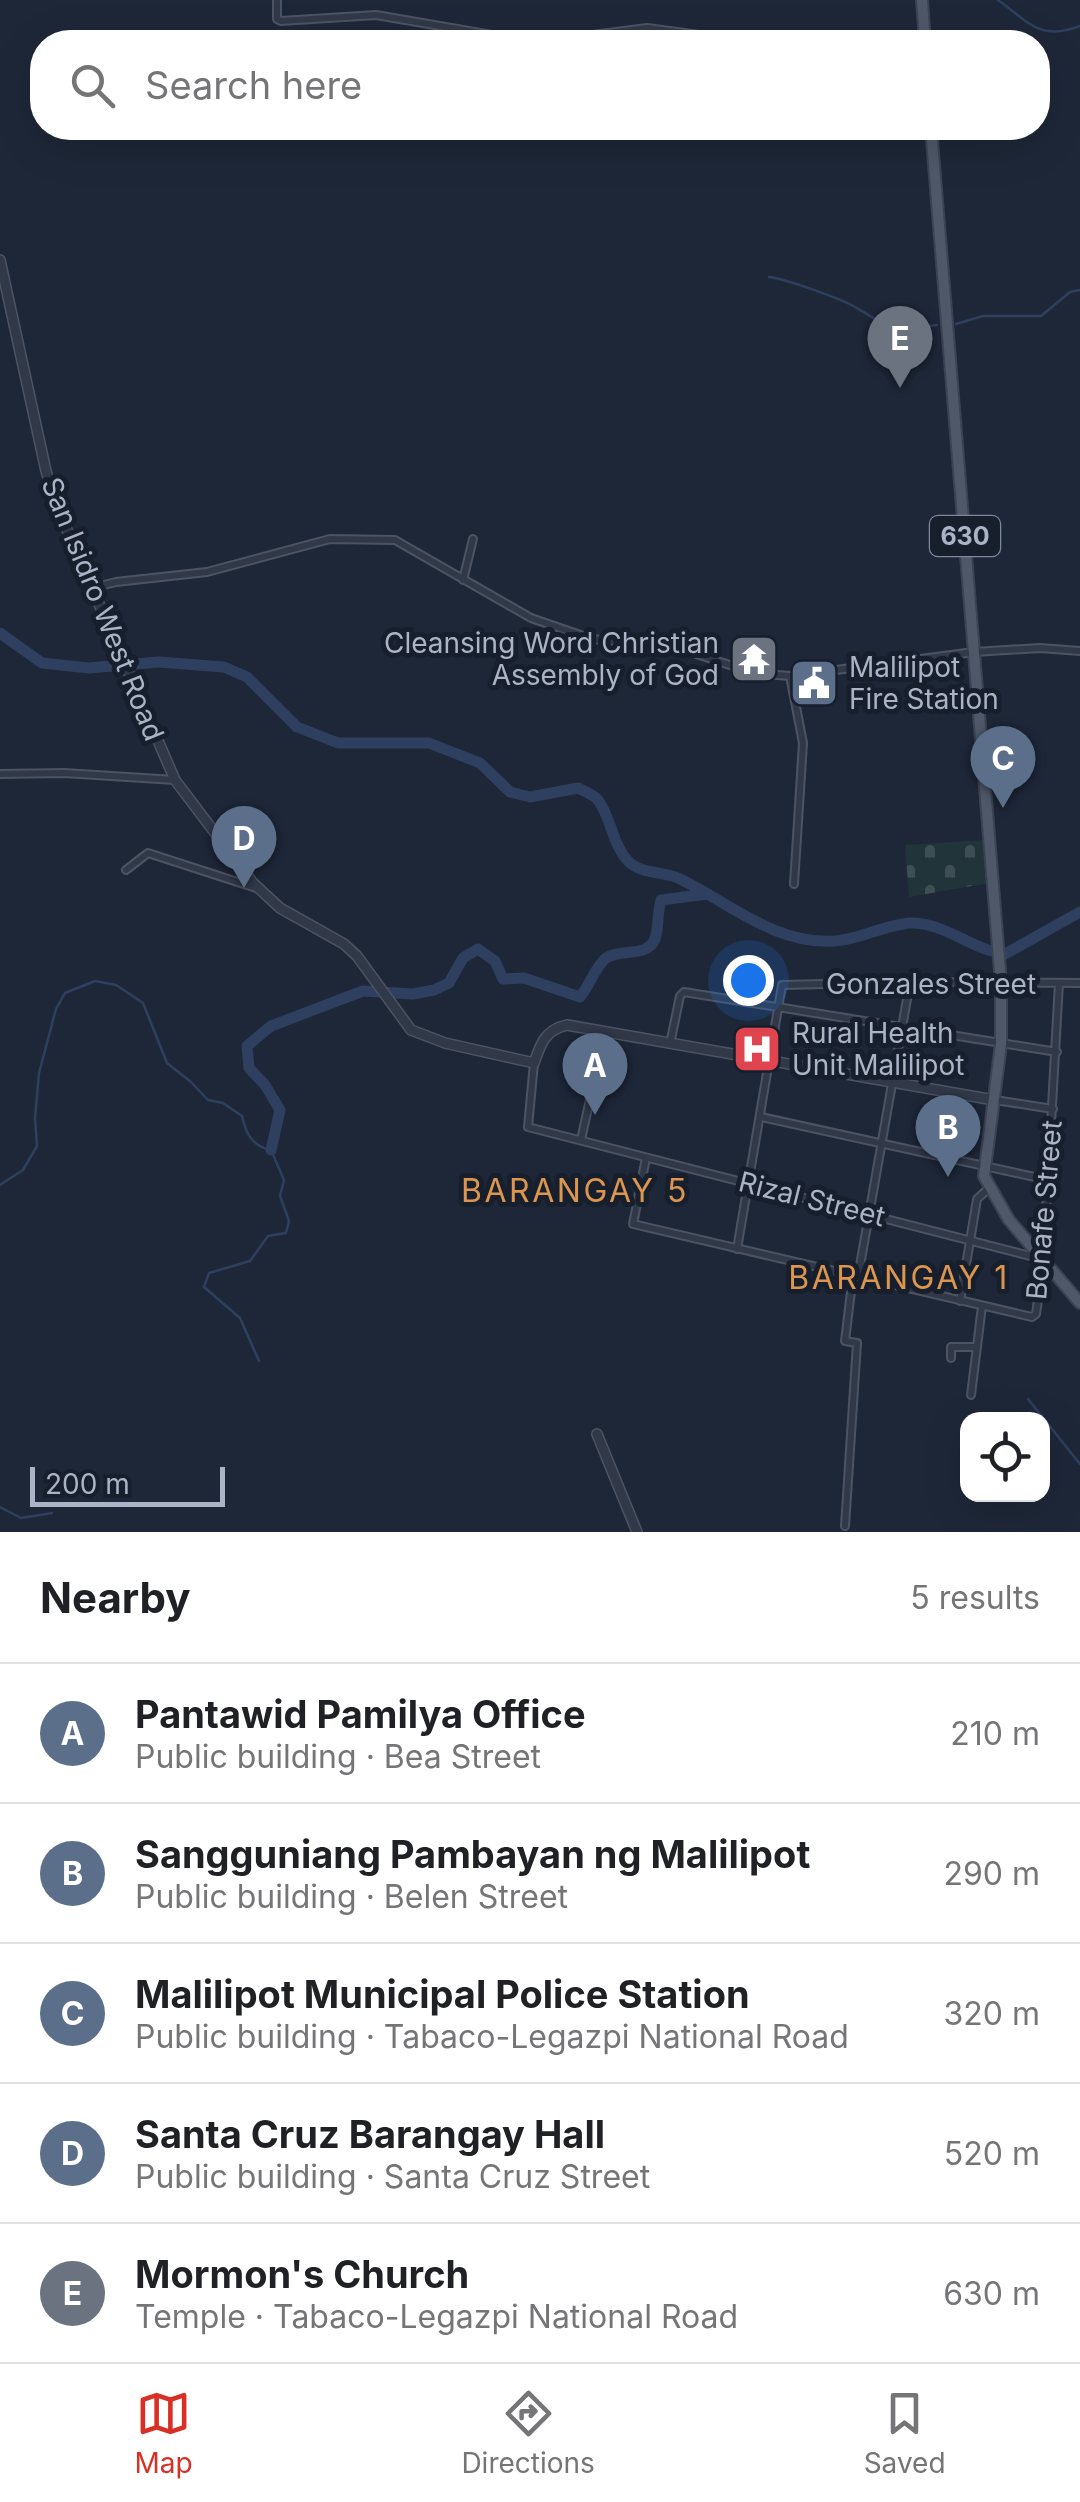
<!DOCTYPE html>
<html lang="en">
<head>
<meta charset="utf-8">
<style>
  :root { --surface:#fff; --page:#f6f6f6; --text:#202124; --muted:#757577; --line:#e0e0e0; --accent:#d93025 }
  body { margin:0; font-family:Inter,sans-serif; background:var(--page); color:var(--text) }
  .controls { position:absolute; right:30px; bottom:30px; display:grid; overflow:hidden; border-radius:20px; box-shadow:0 10px 40px #0002 }
  .controls button { width:90px; height:90px; display:grid; place-items:center; padding:0; border:0; border-bottom:2px solid var(--line); background:var(--surface); color:var(--text); font:50px sans-serif }
  .scale { position:absolute; left:30px; bottom:25px; width:195px; box-sizing:border-box; padding-left:10px; border:5px solid #abb4c6; border-top:0; font-size:28px; line-height:35px; white-space:nowrap; color:#abb4c6; -webkit-text-stroke:8px #171f2d; paint-order:stroke }
  .you { position:absolute; left:748px; top:980px; width:35px; height:35px; margin:-25px; border:8px solid #fff; border-radius:50%; background:#1a73e8; box-shadow:0 0 0 15px #1a73e833 }
  .badge { display:grid; place-items:center; width:65px; height:65px; border-radius:50%; background:var(--accent); color:#fff; font-size:32px; font-weight:700 }
  .pin { position:absolute; translate:-50% -82px; filter:drop-shadow(0 2px 5px #0008) }
  .pin::after { content:''; position:absolute; top:52px; width:35px; height:30px; background:inherit; clip-path:polygon(0 0,100% 0,50% 100%) }
  .list { margin:0; padding:0; list-style:none }
  h2 { display:flex; justify-content:space-between; align-items:center; height:130px; margin:0; padding:0 40px; font-size:42px }
  h2 small { font-size:32px; font-weight:400; color:var(--muted) }
  .list li { display:grid; grid-template-columns:65px 1fr auto; gap:30px; align-items:center; box-sizing:border-box; height:140px; padding:0 40px; border-top:2px solid var(--line) }
  .list b { display:block; font-size:38px; white-space:nowrap }
  .list p { margin:0; font-size:32px; white-space:nowrap; color:var(--muted) }
  .list em { font-size:32px; font-style:normal; color:var(--muted) }
  .icon { flex:none; width:55px; height:55px; fill:none; stroke:currentColor; stroke-width:2; stroke-linecap:round; stroke-linejoin:round }
  .map { position:relative; flex:none; width:1080px; height:1532px; overflow:hidden }
  .search { position:absolute; background:var(--surface); box-shadow:0 10px 40px #0002; left:30px; right:30px; top:30px; height:110px; display:flex; align-items:center; gap:25px; box-sizing:border-box; padding:0 35px; border-radius:40px; color:var(--muted); font-size:38px }
  .sheet { height:830px; background:var(--surface) }
  nav { display:flex; justify-content:space-around; align-items:center; box-sizing:border-box; height:140px; border-top:2px solid var(--line); background:var(--surface); font-size:28px; color:var(--muted) }
  nav a { display:grid; justify-items:center; gap:5px }
  nav .on { color:var(--accent) }
  .map>svg:first-child { display:block }
</style>
</head>
<body>
<div class="map">
<svg width="1080" height="1532" viewBox="0 0 1080 1532">
  <defs>
    <pattern id="cemetery-stones" width="16" height="16" patternUnits="userSpaceOnUse" patternTransform="scale(2.5)"><rect width="16" height="16" fill="#203439"/><path d="M2 7V4a2 2 0 0 1 4 0v3zM10 15v-3a2 2 0 0 1 4 0v3z" fill="#3e4f54"/></pattern>
  </defs>
  <rect width="100%" height="100%" fill="#1e2738"/>
  <!-- cemetery -->
  <path fill="url(#cemetery-stones)" d="M 985,840 L 989,883 L 909,897 L 905,845 Z"/>
  <g fill="none" stroke-linecap="round" stroke-linejoin="round">
    <!-- stream -->
    <path stroke="#2e3f5f" stroke-width="2.5" d="M 998,0 C 1028,21 1039,42 1080,26
      M 769,277 C 786,279 842,299 857,308 C 870,316 883,325 898,329 C 910,332 925,326 937,325
      M 956,324 L 983,316 L 1041,316 L 1070,292 L 1080,290
      M 0,1185 L 23,1170 L 37,1146 L 35,1118 L 39,1073 L 56,1009 L 65,993 L 95,981 L 116,985 L 143,1003 L 167,1063 L 191,1082 L 208,1100 L 223,1103 L 242,1116 C 246,1134 252,1146 271,1150 L 284,1180 L 280,1196 L 289,1221 L 286,1233 L 268,1236 L 250,1261 L 209,1273 L 204,1287 L 240,1318 L 259,1361
      M 1028,1399 L 1080,1464
      M 0,1507 L 21,1518 L 52,1513"/>
    <!-- river -->
    <path stroke="#2e3f5f" stroke-width="11" d="M 0,633 L 42,663 L 89,668 L 159,662 L 224,667 L 247,677 L 297,727 L 338,743 L 429,743 L 480,763 L 510,792 L 530,797 L 578,788 C 584,791 594,795 598,800 C 611,817 613,847 629,862 C 643,875 665,871 680,879 C 730,903 775,945 835,941 C 860,939 885,925 910,923 C 944,922 972,950 1005,954 L 1080,912
      M 271,1150 L 280,1110 L 265,1085 L 249,1068 L 247,1046 L 271,1026 L 363,991 L 413,994 L 434,990 L 449,983 L 463,958 L 478,949 L 495,961 L 503,979 L 524,978 L 580,997 C 590,985 595,967 606,958 C 621,948 647,958 655,939 C 659,928 657,913 661,900 L 707,894"/>
    <!-- minor casing -->
    <g stroke="#4c5464" stroke-width="10">
      <path id="minor" d="M 277,0 L 277,19 L 281,21 L 376,15 L 533,42
        M 538,42 L 647,28 L 752,42
        M 463,580 L 473,539
        M 92,588 L 116,582 L 207,572 L 330,539 L 395,540 L 531,618 L 592,639 L 675,647 L 754,673 L 790,676 L 974,652 L 1040,648 L 1080,651
        M 790,676 L 803,743 L 794,884
        M 0,774 L 64,773 L 175,780
        M 126,870 L 148,853 L 256,888
        M 670,1044 L 680,996 L 684,992 L 1057,1052
        M 534,1063 L 528,1127 L 1038,1258
        M 995,1100 L 1053,1109
        M 761,1117 L 1048,1180
        M 581,1140 L 605,1031
        M 646,1158 L 633,1224 L 1032,1317 L 1036,1314 L 1043,1264 L 1059,983
        M 737,1249 L 782,985 L 910,982 L 1080,983
        M 858,1277 L 910,982
        M 960,1301 L 977,1199 L 988,1189
        M 951,1358 L 951,1347 L 975,1347
        M 971,1395 L 982,1306
        M 845,1526 L 857,1343 L 845,1341 L 853,1275"/>
    </g>
    <!-- tertiary casing -->
    <g stroke="#4c5464" stroke-width="12">
      <path id="tertiary" d="M 0,260 L 46,471 L 58,509 L 175,780 L 253,883 L 280,908 L 344,944 L 357,956 L 411,1030 L 445,1043 L 534,1063 C 541,1043 545,1030 567,1025 L 994,1100
        M 597,1434 L 637,1532"/>
    </g>
    <!-- primary casing -->
    <g stroke="#3b4352" stroke-width="14">
      <path id="primary" d="M 922,0 L 925,42
        M 931,128 L 1001,983 L 1001,1044 L 984,1176 L 1009,1220 L 1080,1303"/>
    </g>
    <!-- minor -->
    <use href="#minor" stroke="#313948" stroke-width="6"/>
    <!-- tertiary -->
    <use href="#tertiary" stroke="#313948" stroke-width="9"/>
    <!-- primary -->
    <use href="#primary" stroke="#4f5869" stroke-width="10"/>
  </g>
  <!-- icons -->
  <defs>
    <g id="temple-square" transform="scale(2.5)"><rect x="-9" y="-9" width="18" height="18" rx="4" fill="#6b7280" stroke="#171f2d"/><path d="M0-6L5-2H3V0L6.5 2.5H4V6H1.5V3h-3V6H-4V2.5H-6.5L-3 0V-2H-5Z" fill="#fff"/></g>
    <g id="civic-square" transform="scale(2.5)"><rect x="-9" y="-9" width="18" height="18" rx="4" fill="#5c6f8a" stroke="#171f2d"/><path d="M-.6-6.5H3V-4.5H.6V-3L4-1V1h2V6H-6V1h2V-1L-.6-3ZM-1.2 2.5V6h2.4V2.5Z" fill="#fff"/></g>
    <g id="hospital-square" transform="scale(2.5)"><rect x="-9" y="-9" width="18" height="18" rx="4" fill="#e0444e" stroke="#171f2d"/><path d="M-5-5h3v3.5h4V-5h3V5h-3V1.5h-4V5h-3Z" fill="#fff"/></g>
  </defs>
  <g fill-rule="evenodd">
    <use href="#temple-square" x="754" y="659"/>
    <use href="#civic-square" x="814" y="683"/>
    <use href="#hospital-square" x="757" y="1049"/>
  </g>
  <g text-anchor="middle" stroke-width="10" stroke-linejoin="round" paint-order="stroke">
    <!-- shield labels -->
    <rect fill="#171f2d" stroke="#7f8798" stroke-width="2.5" x="930" y="516" width="70" height="40" rx="8"/>
    <g font-size="25" font-weight="bold" fill="#abb4c6">
      <text x="965" y="545">630</text>
    </g>
    <!-- street labels -->
    <g font-size="28" fill="#abb4c6" stroke="#171f2d">
      <text transform="translate(103 609) rotate(68)" y="10">San Isidro West Road</text>
      <text x="931" y="994">Gonzales Street</text>
      <text transform="translate(812 1199) rotate(14)" y="10">Rizal Street</text>
      <text transform="translate(1044 1210) rotate(-85)" y="10">Bonafe Street</text>
    </g>
    <!-- poi labels -->
    <g font-size="28" fill="#abb4c6" stroke="#171f2d" text-anchor="start">
      <text x="719" y="653" text-anchor="end">Cleansing Word Christian<tspan x="719" dy="32">Assembly of God</tspan></text>
      <text x="849" y="677">Malilipot<tspan x="849" dy="32">Fire Station</tspan></text>
      <text x="792" y="1043">Rural Health<tspan x="792" dy="32">Unit Malilipot</tspan></text>
    </g>
    <!-- quarter labels -->
    <g font-size="32" letter-spacing="2.5" fill="#dc9650" stroke="#171f2d">
      <text x="575" y="1202">BARANGAY 5</text>
      <text x="899" y="1289">BARANGAY 1</text>
    </g>
  </g>
</svg>
<div class="controls">
<button><svg class="icon" aria-label="locate" viewBox="0 0 24 24"><circle cx="12" cy="12" r="6"/><path d="M12 2v4M12 18v4M2 12h4M18 12h4"/></svg></button>
</div>
<div class="scale">200 m</div>
<div class="you"></div>
<div class="pin badge" style="left:595px;top:1115px;background:#5c6f8a">A</div>
<div class="pin badge" style="left:948px;top:1177px;background:#5c6f8a">B</div>
<div class="pin badge" style="left:1003px;top:808px;background:#5c6f8a">C</div>
<div class="pin badge" style="left:244px;top:888px;background:#5c6f8a">D</div>
<div class="pin badge" style="left:900px;top:388px;background:#6b7280">E</div>
<div class="search"><svg class="icon" aria-label="search" viewBox="0 0 24 24"><circle cx="10" cy="10" r="6"/><path d="M15 15l6 6"/></svg>Search here</div>
</div>
<section class="sheet">
<h2>Nearby<small>5 results</small></h2>
<ul class="list">
<li><span class="badge" style="background:#5c6f8a">A</span><div><b>Pantawid Pamilya Office</b><p>Public building · Bea Street</p></div><em>210 m</em></li>
<li><span class="badge" style="background:#5c6f8a">B</span><div><b>Sangguniang Pambayan ng Malilipot</b><p>Public building · Belen Street</p></div><em>290 m</em></li>
<li><span class="badge" style="background:#5c6f8a">C</span><div><b>Malilipot Municipal Police Station</b><p>Public building · Tabaco-Legazpi National Road</p></div><em>320 m</em></li>
<li><span class="badge" style="background:#5c6f8a">D</span><div><b>Santa Cruz Barangay Hall</b><p>Public building · Santa Cruz Street</p></div><em>520 m</em></li>
<li><span class="badge" style="background:#6b7280">E</span><div><b>Mormon's Church</b><p>Temple · Tabaco-Legazpi National Road</p></div><em>630 m</em></li>
</ul>
</section>
<nav>
<a class="on"><svg class="icon" aria-label="map" viewBox="0 0 24 24"><path d="M3 6l6-2 6 2 6-2v14l-6 2-6-2-6 2zM9 4v14M15 6v14"/></svg>Map</a>
<a><svg class="icon" aria-label="directions" viewBox="0 0 24 24"><path d="M12 3l9 9-9 9-9-9zM9 14v-3h6M13 9l2 2-2 2"/></svg>Directions</a>
<a><svg class="icon" aria-label="saved" viewBox="0 0 24 24"><path d="M7 4h10v16l-5-4-5 4z"/></svg>Saved</a>
</nav>
</body>
</html>
